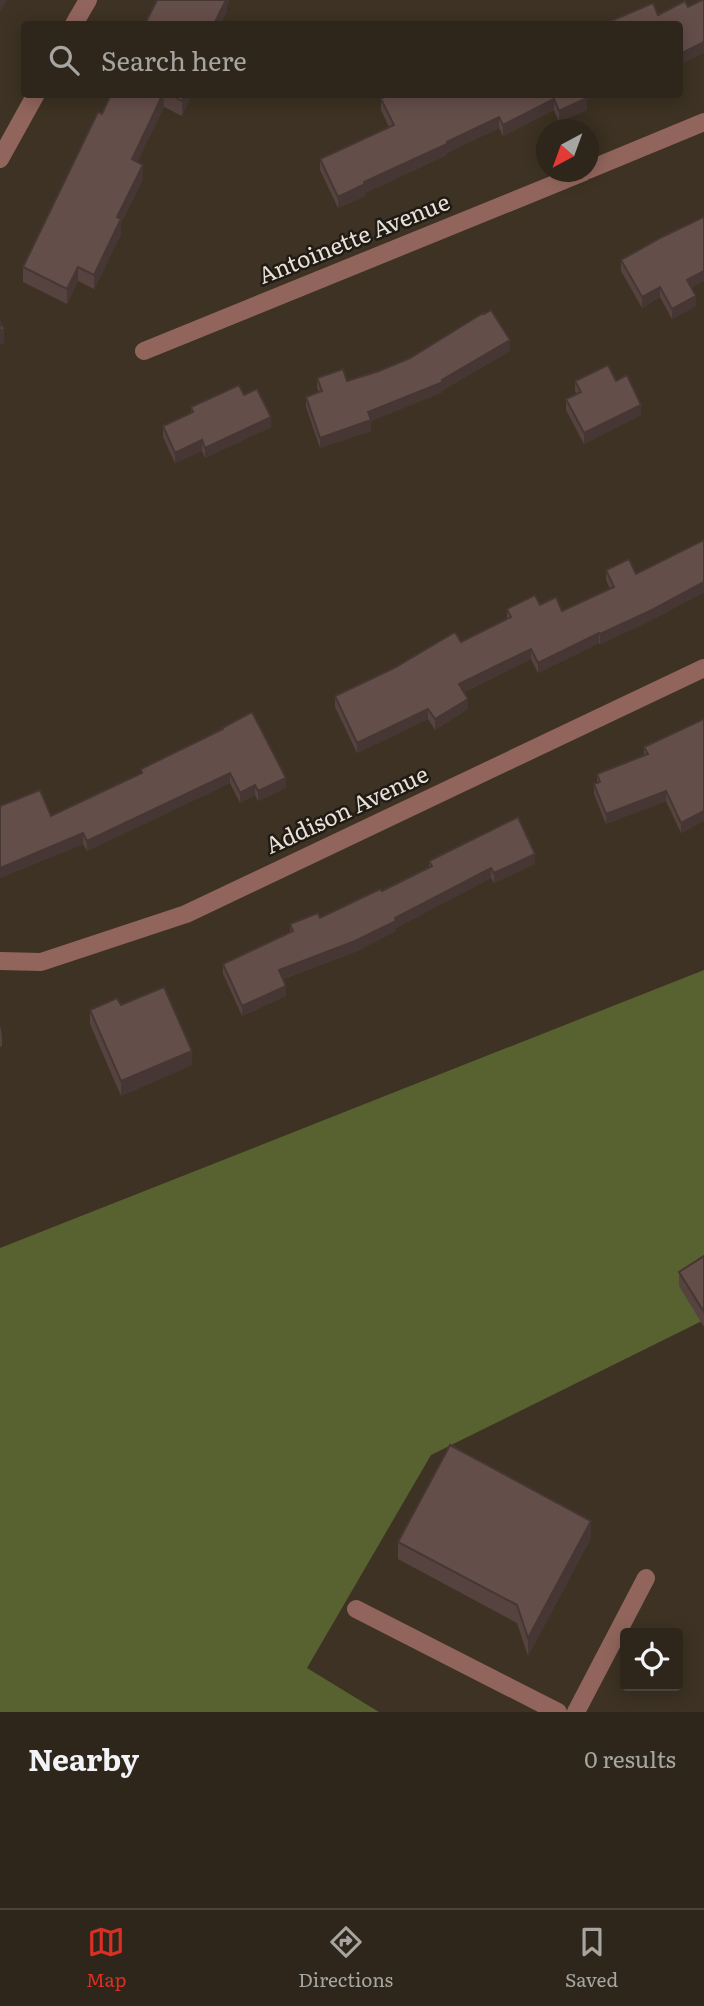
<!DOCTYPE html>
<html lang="en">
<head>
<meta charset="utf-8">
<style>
  :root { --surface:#2e261a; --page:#3a3227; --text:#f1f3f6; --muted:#a7a5a2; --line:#494339; --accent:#d93025 }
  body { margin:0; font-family:Literata,serif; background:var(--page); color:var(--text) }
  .controls { position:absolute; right:21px; bottom:21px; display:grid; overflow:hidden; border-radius:7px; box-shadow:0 4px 18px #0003 }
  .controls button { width:63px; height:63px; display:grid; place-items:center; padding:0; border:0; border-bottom:2px solid var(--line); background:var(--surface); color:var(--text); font:35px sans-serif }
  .compass { position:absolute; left:536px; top:119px; width:63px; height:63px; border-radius:50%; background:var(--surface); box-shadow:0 4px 18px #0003; rotate:221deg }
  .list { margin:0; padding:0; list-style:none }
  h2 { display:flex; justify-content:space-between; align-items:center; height:91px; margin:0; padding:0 28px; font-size:30px }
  h2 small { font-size:23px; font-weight:400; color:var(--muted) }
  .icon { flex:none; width:38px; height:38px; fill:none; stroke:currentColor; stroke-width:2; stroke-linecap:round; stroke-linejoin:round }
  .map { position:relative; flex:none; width:704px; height:1712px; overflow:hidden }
  .search { position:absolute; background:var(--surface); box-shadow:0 4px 18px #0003; left:21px; right:21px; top:21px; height:77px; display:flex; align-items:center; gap:18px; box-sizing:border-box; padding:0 24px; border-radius:7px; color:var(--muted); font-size:26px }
  .sheet { height:196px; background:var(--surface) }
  nav { display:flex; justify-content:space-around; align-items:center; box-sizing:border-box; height:98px; border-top:2px solid var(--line); background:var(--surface); font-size:19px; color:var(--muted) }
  nav a { display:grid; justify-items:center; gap:4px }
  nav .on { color:var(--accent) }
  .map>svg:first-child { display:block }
</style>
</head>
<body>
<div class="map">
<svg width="704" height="1712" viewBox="0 0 704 1712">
  <rect width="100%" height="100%" fill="#3d3223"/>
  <!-- forest -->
  <path fill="#586130" d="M 704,970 L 704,1320 L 431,1455 L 307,1668 L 379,1712 L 0,1712 L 0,1248 Z"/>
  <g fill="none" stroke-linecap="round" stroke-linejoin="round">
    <!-- minor -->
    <path stroke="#91655c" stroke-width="18" d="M 74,24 L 88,0
      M 0,159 L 36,94
      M 588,170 L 704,122
      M 144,351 L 584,172
      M 0,961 L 41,962 L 186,914 L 704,668
      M 356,1609 L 558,1712
      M 576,1712 L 646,1578"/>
  </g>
  <!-- wall -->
  <path fill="#564340" d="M 111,94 L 192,94 L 182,116 L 164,107 L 137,162 L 143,179 L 121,223 L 121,234 L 94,289 L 78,281 L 67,304 L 23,282 L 23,267 Z
    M 419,97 L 587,100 L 587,110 L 559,122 L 554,110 L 503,136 L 499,128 L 447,153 L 447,155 L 365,193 L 365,196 L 338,208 L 320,170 L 320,159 L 389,127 L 381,110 L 381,99 Z
    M 704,217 L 704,281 L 691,288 L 696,306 L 672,319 L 660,297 L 642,308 L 621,271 L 621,260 Z
    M 510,351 L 443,390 L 443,392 L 371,421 L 371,431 L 320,448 L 306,407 L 306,397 L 319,392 L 317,388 L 317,378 L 347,381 Z
    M 575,381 L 616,381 L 641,415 L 584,444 L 566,410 L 566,399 L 577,394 L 575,391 Z
    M 244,395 L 271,427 L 205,458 L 202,451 L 175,463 L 163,437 L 163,426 L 191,413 L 191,407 Z
    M 704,540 L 704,592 L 652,620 L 600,644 L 599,643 L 538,673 L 531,659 L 464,692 L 468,709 L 435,730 L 428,719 L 357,753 L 335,707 L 335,696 L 461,642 L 507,619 L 507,609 L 540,605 L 562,611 L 610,589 L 606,580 L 606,570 L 636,574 Z
    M 704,719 L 704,821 L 681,833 L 666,801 L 606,824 L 594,794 L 594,784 L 597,783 L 597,774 L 644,755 L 644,747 Z
    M 222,728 L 286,788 L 258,801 L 255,795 L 240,803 L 230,783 L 87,851 L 83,844 L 0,878 L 0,806 L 51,816 L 141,774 L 141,769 L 222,730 Z
    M 429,861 L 535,864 L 494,883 L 491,878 L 396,928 L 396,931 L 355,952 L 283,979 L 286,996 L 242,1016 L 223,974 L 223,964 L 290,933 L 290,924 L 320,918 L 382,891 L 429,868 Z
    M 121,1005 L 192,1065 L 121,1096 L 90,1024 L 90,1010 Z
    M 0,1025 L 2,1036 L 2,1046 L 0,1047 Z
    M 704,1256 L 704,1327 L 679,1286 L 679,1272 Z
    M 591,1538 L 528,1656 L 517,1623 L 398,1559 L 398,1542 Z"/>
  <!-- shaded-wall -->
  <path fill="#463734" d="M 0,0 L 7,0 L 0,12 Z
    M 225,0 L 230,0 L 227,6 L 227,12 L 221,24 L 214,24 Z
    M 704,42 L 704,53 L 680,65 L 680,54 Z
    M 163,94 L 164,107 L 132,174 L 132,159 Z
    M 185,94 L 192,94 L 182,116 L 182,101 Z
    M 584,94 L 599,94 L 587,100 L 587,110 L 559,122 L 559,111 Z
    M 554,99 L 554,110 L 503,136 L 503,125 Z
    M 499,117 L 499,128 L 447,153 L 447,155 L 365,193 L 365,196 L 338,208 L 338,197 L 364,182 Z
    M 143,165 L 143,179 L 121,223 L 121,234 L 94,289 L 94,275 L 117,217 Z
    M 78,267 L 78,281 L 67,304 L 67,289 Z
    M 704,271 L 704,281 L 687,290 L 687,280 Z
    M 660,287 L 660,297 L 642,308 L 642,297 Z
    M 696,296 L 696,306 L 672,319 L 672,309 Z
    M 4,329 L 4,344 L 0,345 L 0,331 Z
    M 510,340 L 510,351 L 443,390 L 443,392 L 371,421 L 371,431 L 320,448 L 320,438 L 368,412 L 442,380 Z
    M 641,405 L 641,415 L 584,444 L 584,433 Z
    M 271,417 L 271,427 L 205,458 L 205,448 Z
    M 202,440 L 202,451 L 175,463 L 175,453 Z
    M 704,582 L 704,592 L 652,620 L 600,644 L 600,634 Z
    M 599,633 L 599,643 L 538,673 L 538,663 Z
    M 531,649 L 531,659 L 459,694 L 459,684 Z
    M 468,699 L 468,709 L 435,730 L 435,719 Z
    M 428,709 L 428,719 L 357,753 L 357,743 Z
    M 230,773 L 230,783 L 87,851 L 87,841 Z
    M 286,778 L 286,788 L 258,801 L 258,791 Z
    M 255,785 L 255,795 L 240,803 L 240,793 Z
    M 666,791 L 666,801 L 606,824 L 606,814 Z
    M 704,811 L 704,821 L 681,833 L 681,823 Z
    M 83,833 L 83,844 L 0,878 L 0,868 Z
    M 535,854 L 535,864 L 494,883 L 494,873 Z
    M 491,868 L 491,878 L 396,928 L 396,931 L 355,952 L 279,980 L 279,970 L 395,918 Z
    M 286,986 L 286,996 L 242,1016 L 242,1006 Z
    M 192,1051 L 192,1065 L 121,1096 L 121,1081 Z
    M 591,1521 L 591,1538 L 528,1656 L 528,1638 Z"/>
  <!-- building -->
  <path fill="#644e4a" stroke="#463734" stroke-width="2" d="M 157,0 L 226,0 L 214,24 L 145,24 Z
    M 702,0 L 704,0 L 704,42 L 680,54 L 680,24 L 604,24 L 653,3 L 658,15 L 685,1 L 688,7 Z
    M 111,94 L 163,94 L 132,159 L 143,165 L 117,217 L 121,219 L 94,275 L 78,267 L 67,289 L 23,267 L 98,112 L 102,114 Z
    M 168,94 L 185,94 L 182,101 Z
    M 389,94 L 417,94 L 419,97 L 425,94 L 439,94 L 440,97 L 446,94 L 586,94 L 587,98 L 559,111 L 554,99 L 503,125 L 499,117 L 447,142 L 447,144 L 364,182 L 365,184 L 338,197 L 320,159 L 394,125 L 381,99 Z
    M 704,217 L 704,271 L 687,280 L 696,296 L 672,309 L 660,287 L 642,297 L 621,260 L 662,237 Z
    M 491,310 L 510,340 L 442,380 L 443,382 L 368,412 L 371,420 L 320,438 L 306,397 L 322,391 L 317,378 L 343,369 L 347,381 L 379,371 L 410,358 L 483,313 L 484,314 Z
    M 0,322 L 4,329 L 0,331 Z
    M 608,365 L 616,381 L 627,375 L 641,405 L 584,433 L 566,399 L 581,392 L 575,381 Z
    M 239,385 L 244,395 L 257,389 L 271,417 L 205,448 L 202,440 L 175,453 L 163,426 L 193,412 L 191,407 Z
    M 704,540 L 704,582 L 652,610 L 600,634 L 599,633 L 538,663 L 531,649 L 459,684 L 468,699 L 435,719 L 428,709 L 357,743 L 335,696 L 394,668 L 455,632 L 461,642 L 511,617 L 507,609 L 535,595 L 540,605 L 556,597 L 562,611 L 614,587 L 606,570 L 629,559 L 636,574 Z
    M 252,712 L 286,778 L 258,791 L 255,785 L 240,793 L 230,773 L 87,841 L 83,833 L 0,868 L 0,806 L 40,790 L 51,816 L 142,773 L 141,769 L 223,729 L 222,728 Z
    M 704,719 L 704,811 L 681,823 L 666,791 L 606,814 L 594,784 L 600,782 L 597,774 L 648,754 L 644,747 Z
    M 518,817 L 535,854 L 494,873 L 491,868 L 395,918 L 396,921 L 355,941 L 279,970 L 286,986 L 242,1006 L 223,964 L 293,931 L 290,924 L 318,913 L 320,918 L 380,889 L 382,891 L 432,866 L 429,861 Z
    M 164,987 L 192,1051 L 121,1081 L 90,1010 L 117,998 L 121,1005 Z
    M 704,1256 L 704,1312 L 679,1272 Z
    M 450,1445 L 591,1521 L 528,1638 L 517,1605 L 398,1542 Z"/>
  <g text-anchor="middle" stroke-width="5" stroke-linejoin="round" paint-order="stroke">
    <!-- street labels -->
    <g font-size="23" fill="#e8e1d8" stroke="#201b14">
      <text transform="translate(354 239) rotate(-22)" y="8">Antoinette Avenue</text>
      <text transform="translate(347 810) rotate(-25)" y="8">Addison Avenue</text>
    </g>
  </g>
</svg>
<div class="controls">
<button><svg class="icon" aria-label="locate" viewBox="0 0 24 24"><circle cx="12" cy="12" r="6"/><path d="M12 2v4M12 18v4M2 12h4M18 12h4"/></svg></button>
</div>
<svg class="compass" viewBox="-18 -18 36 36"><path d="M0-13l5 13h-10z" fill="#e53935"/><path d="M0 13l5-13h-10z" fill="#a7a5a2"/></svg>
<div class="search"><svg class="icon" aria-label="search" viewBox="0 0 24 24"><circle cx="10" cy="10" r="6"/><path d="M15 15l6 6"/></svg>Search here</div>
</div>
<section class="sheet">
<h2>Nearby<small>0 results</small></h2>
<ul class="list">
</ul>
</section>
<nav>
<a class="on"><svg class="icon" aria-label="map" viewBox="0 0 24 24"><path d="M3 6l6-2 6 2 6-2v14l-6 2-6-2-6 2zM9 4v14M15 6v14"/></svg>Map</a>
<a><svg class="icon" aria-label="directions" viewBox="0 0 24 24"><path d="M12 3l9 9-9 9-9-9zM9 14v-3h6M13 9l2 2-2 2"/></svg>Directions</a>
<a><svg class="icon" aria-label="saved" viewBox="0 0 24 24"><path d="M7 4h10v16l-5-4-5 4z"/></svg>Saved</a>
</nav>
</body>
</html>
